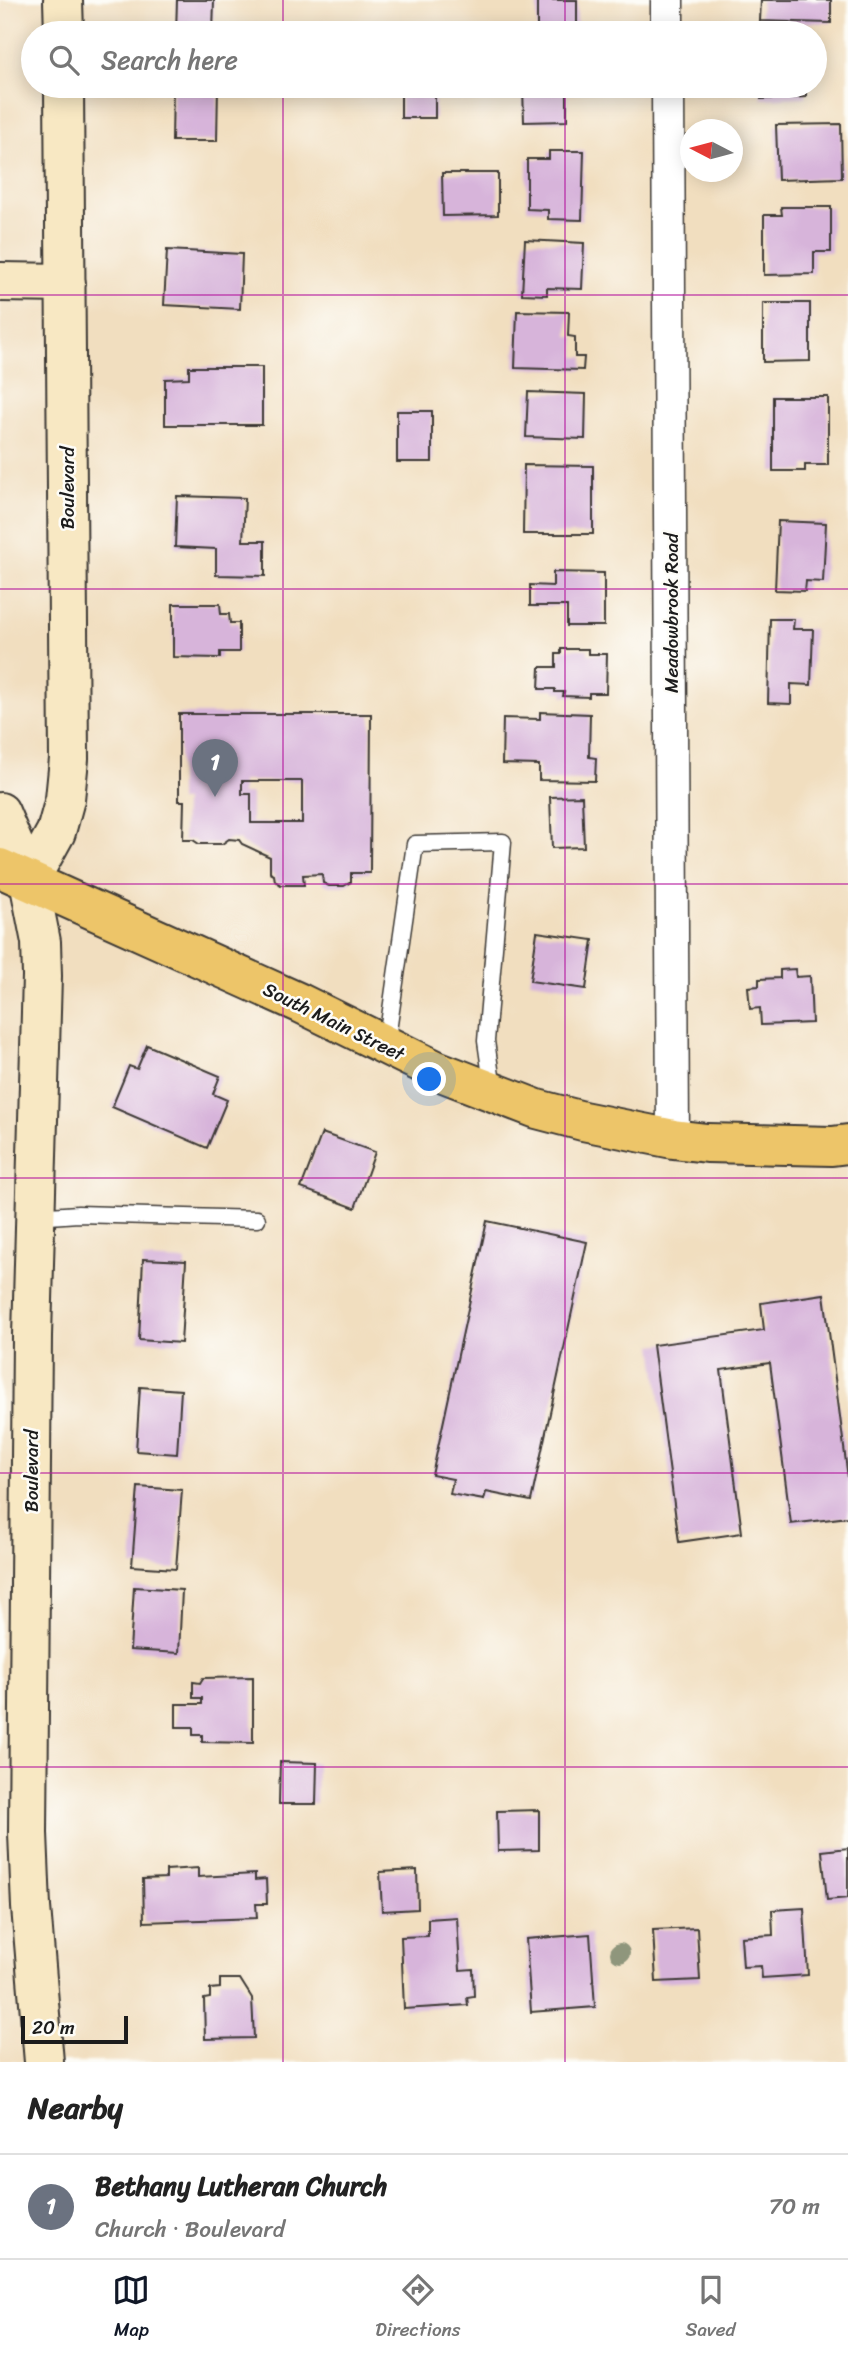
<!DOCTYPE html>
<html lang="en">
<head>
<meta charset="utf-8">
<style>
  :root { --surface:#fff; --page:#f2f2f2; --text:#222; --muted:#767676; --line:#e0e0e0; --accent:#111827 }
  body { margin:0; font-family:Sriracha,sans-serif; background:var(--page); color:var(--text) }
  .compass { position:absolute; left:680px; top:119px; width:63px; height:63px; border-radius:50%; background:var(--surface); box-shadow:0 4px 18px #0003; rotate:276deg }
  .scale { position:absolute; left:21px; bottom:18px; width:107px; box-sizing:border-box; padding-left:7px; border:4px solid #1c1c1c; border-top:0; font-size:19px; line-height:24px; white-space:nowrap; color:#1c1c1c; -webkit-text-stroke:5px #fdfcf7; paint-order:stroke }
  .you { position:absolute; left:430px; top:1080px; width:24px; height:24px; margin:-18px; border:5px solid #fff; border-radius:50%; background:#1a73e8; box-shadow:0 0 0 10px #1a73e833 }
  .badge { display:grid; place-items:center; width:46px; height:46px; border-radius:50%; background:var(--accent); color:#fff; font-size:23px; font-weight:700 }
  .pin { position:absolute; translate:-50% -58px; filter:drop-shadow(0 2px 4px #0008) }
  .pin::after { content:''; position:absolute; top:37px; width:24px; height:21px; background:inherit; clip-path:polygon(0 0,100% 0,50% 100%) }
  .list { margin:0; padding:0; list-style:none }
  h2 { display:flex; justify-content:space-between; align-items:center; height:91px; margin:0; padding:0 28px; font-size:30px }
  h2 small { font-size:23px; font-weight:400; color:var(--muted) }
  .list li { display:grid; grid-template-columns:46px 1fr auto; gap:21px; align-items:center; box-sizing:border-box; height:105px; padding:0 28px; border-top:2px solid var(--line) }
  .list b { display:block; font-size:26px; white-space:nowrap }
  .list p { margin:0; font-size:23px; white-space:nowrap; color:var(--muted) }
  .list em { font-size:23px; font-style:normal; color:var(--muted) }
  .icon { flex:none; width:38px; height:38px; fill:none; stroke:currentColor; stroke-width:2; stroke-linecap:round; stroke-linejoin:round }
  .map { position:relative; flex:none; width:848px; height:2062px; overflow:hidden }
  .search { position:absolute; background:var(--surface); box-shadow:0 4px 18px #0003; left:21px; right:21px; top:21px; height:77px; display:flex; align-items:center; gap:18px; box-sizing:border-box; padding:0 24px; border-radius:38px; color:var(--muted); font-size:26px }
  .sheet { height:196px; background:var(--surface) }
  nav { display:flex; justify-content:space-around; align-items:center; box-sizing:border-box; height:98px; border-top:2px solid var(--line); background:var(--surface); font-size:19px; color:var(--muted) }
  nav a { display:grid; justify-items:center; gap:4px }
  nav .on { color:var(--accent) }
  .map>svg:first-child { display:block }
</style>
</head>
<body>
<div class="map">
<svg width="848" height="2062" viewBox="0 0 848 2062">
  <rect width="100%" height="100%" fill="#fdfcf7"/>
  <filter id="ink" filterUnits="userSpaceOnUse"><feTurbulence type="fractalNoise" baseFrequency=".0143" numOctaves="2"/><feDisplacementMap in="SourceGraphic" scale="14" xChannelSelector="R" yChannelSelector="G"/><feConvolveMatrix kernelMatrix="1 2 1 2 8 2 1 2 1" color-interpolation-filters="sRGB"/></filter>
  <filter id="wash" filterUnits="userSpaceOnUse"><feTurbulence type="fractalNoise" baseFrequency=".00686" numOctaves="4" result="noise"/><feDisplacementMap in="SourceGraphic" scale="28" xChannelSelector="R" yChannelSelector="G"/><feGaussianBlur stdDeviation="1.57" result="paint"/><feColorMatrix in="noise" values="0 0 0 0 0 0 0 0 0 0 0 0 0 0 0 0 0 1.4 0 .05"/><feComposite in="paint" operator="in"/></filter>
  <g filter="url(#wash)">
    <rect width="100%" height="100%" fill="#f1debf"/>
    <g id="blocks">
      <!-- building -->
      <path fill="#d7b4da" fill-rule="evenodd" d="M 177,0 L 214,0 L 213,33 L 176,33 Z
        M 537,0 L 577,0 L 577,33 L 537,33 Z
        M 761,0 L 831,0 L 831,23 L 760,21 Z
        M 173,86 L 218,86 L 217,141 L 172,141 Z
        M 401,86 L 435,86 L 435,118 L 401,118 Z
        M 523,86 L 567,86 L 567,121 L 524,122 Z
        M 761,86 L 806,86 L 806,97 L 761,99 Z
        M 841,124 L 842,178 L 778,180 L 776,125 Z
        M 549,151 L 584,151 L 582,220 L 548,219 L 548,210 L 527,209 L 527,159 L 549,159 Z
        M 442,173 L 498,173 L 498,215 L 443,216 Z
        M 781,207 L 831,207 L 831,252 L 814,252 L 814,274 L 764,275 L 764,215 L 782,215 Z
        M 525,240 L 584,243 L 582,289 L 547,288 L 547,295 L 522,294 Z
        M 167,250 L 242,254 L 240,309 L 164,305 Z
        M 763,303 L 810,303 L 810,361 L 763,362 Z
        M 517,311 L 569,312 L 568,336 L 575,337 L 575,357 L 584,357 L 583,370 L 515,368 Z
        M 189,367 L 262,367 L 262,425 L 165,425 L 165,379 L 189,378 Z
        M 528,392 L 586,394 L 585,439 L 526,437 Z
        M 773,397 L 828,397 L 828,465 L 805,465 L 805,471 L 773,471 Z
        M 397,411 L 432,411 L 432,462 L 397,462 Z
        M 524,465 L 593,466 L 593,534 L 523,534 Z
        M 177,496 L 245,498 L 243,541 L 265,541 L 265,576 L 216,575 L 216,549 L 175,547 Z
        M 778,521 L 826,523 L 823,582 L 806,581 L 805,591 L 775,590 Z
        M 553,572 L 604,573 L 604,626 L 567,626 L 567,606 L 530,606 L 530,585 L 553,586 Z
        M 173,604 L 220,604 L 221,614 L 229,614 L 230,623 L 239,623 L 239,652 L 220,652 L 220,658 L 173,657 Z
        M 770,619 L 794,619 L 793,629 L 813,629 L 811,685 L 791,684 L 791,704 L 768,703 Z
        M 561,649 L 588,649 L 588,654 L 607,654 L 606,693 L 589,693 L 589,697 L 563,696 L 564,692 L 555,692 L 555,689 L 539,689 L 540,667 L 556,667 L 556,654 L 561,654 Z
        M 540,712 L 590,714 L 589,757 L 596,758 L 595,781 L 539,780 L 539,765 L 502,764 L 503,718 L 540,719 Z
        M 179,714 L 371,714 L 370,873 L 351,873 L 351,882 L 344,886 L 329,886 L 323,883 L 322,874 L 303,875 L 304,885 L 281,885 L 275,881 L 274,875 L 270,873 L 270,857 L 242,844 L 239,840 L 229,839 L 222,844 L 199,844 L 193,840 L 183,840 L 184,801 L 179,801 ZM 242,781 L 302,781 L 302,823 L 251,823 L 251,794 L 242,794 Z
        M 582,796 L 584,847 L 552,848 L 550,797 Z
        M 537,932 L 593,940 L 586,989 L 530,981 Z
        M 795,969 L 796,977 L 810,976 L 812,1023 L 761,1025 L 760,1008 L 750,1009 L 748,987 L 759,986 L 759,979 L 780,978 L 780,970 Z
        M 147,1045 L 220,1076 L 213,1094 L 227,1100 L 207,1148 L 112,1107 L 129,1066 L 137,1069 Z
        M 322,1133 L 375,1152 L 355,1208 L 301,1188 Z
        M 487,1221 L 587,1242 L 531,1501 L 486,1492 L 484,1500 L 450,1494 L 453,1479 L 432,1475 Z
        M 143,1259 L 186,1261 L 181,1343 L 139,1340 Z
        M 824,1294 L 848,1478 L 848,1517 L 791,1524 L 770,1363 L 721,1370 L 742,1533 L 679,1542 L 653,1345 L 764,1330 L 761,1303 Z
        M 140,1387 L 181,1390 L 177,1454 L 136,1451 Z
        M 138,1487 L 182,1490 L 176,1569 L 132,1566 Z
        M 134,1587 L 182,1590 L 179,1653 L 130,1650 Z
        M 253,1677 L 253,1743 L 202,1742 L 202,1735 L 193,1735 L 193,1727 L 176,1727 L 176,1704 L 202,1704 L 202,1698 L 193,1698 L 193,1682 L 200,1683 L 203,1678 Z
        M 280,1762 L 317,1763 L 316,1804 L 279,1804 Z
        M 539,1810 L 539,1850 L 498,1851 L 497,1811 Z
        M 848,1848 L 848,1898 L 827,1900 L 822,1851 Z
        M 198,1868 L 198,1877 L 255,1874 L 255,1880 L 266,1879 L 267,1904 L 256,1904 L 257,1918 L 144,1922 L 143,1879 L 166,1878 L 166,1870 Z
        M 417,1870 L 418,1909 L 382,1911 L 380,1872 Z
        M 804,1908 L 808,1975 L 762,1978 L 761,1966 L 743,1967 L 741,1937 L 773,1935 L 772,1910 Z
        M 457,1917 L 460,1970 L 473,1969 L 474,1996 L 467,1997 L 468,2005 L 404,2009 L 401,1937 L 428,1936 L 428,1919 Z
        M 697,1928 L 700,1980 L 656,1982 L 653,1930 Z
        M 590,1934 L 595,2007 L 531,2012 L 526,1939 Z
        M 220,1979 L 240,1979 L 252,1998 L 254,2038 L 205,2039 L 204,1999 L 210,1998 L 210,1989 L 220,1988 Z"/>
    </g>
  </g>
  <g filter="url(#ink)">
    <use href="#blocks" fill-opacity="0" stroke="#3c3934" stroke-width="2"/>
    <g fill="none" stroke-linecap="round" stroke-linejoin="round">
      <!-- service casing -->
      <g stroke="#3c3934" stroke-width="19">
        <path id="service" d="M 386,1045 L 415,844 L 503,842 L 486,1041 L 493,1090
          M 35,1217 L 78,1214 L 257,1219"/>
      </g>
      <!-- minor casing -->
      <g stroke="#3c3934" stroke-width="35">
        <path id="minor" d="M 667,0 L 667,33
          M 668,86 L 673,1139"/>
      </g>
      <!-- secondary casing -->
      <g stroke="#3c3934" stroke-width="42">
        <path id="secondary" d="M 63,0 L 64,33
          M 0,282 L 66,283
          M 0,812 L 29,881 L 41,942 L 42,976 L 32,1336 L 28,1833 L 31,1907 L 44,2062
          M 29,881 L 56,832 L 65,799 L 69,759 L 64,86"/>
      </g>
      <!-- primary casing -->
      <g stroke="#3c3934" stroke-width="42">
        <path id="primary" d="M 0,868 L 300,1003 L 436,1070 L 537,1109 L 583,1121 L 673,1139 L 707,1143 L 832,1146 L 848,1144"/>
      </g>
      <!-- service -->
      <use href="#service" stroke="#fff" stroke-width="16"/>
      <!-- minor -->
      <use href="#minor" stroke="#fff" stroke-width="32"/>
      <!-- secondary -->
      <use href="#secondary" stroke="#f8e8c3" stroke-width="38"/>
      <!-- primary -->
      <use href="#primary" stroke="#edc569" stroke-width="38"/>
    </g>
    <!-- trees -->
    <circle fill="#8f967c" cx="620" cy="1953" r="10"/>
  </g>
  <!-- grid -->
  <path fill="none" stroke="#b5179e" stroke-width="2" stroke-opacity="0.55" d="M 283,0 L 283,33M 565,0 L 565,33M 283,86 L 283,2062M 565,86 L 565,2062M 0,295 L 848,295M 0,589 L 848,589M 0,884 L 848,884M 0,1178 L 848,1178M 0,1473 L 848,1473M 0,1767 L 848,1767"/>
  <g text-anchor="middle" stroke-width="5" stroke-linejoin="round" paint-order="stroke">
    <!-- street labels -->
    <g font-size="19" fill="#1c1c1c" stroke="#fdfcf7">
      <text transform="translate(67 488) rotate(-90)" y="7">Boulevard</text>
      <text transform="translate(671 613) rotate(-90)" y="7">Meadowbrook Road</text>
      <text transform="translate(334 1021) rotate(26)" y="7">South Main Street</text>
      <text transform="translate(31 1471) rotate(-90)" y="7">Boulevard</text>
    </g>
  </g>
</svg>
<svg class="compass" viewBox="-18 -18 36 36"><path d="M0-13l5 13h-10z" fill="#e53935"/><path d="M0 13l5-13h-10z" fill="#767676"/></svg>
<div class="scale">20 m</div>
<div class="you"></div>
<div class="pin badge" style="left:215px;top:797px;background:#6b7280">1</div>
<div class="search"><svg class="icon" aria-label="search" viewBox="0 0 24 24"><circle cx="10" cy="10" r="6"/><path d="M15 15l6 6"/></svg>Search here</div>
</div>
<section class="sheet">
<h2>Nearby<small></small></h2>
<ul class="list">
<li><span class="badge" style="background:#6b7280">1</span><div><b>Bethany Lutheran Church</b><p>Church · Boulevard</p></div><em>70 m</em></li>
</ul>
</section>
<nav>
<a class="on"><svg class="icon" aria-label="map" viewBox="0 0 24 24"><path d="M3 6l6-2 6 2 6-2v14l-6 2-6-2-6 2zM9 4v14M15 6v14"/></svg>Map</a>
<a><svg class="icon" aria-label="directions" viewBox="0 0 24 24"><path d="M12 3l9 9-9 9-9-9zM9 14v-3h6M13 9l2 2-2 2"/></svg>Directions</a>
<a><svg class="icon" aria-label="saved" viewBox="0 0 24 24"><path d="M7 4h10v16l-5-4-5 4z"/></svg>Saved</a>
</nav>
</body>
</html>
